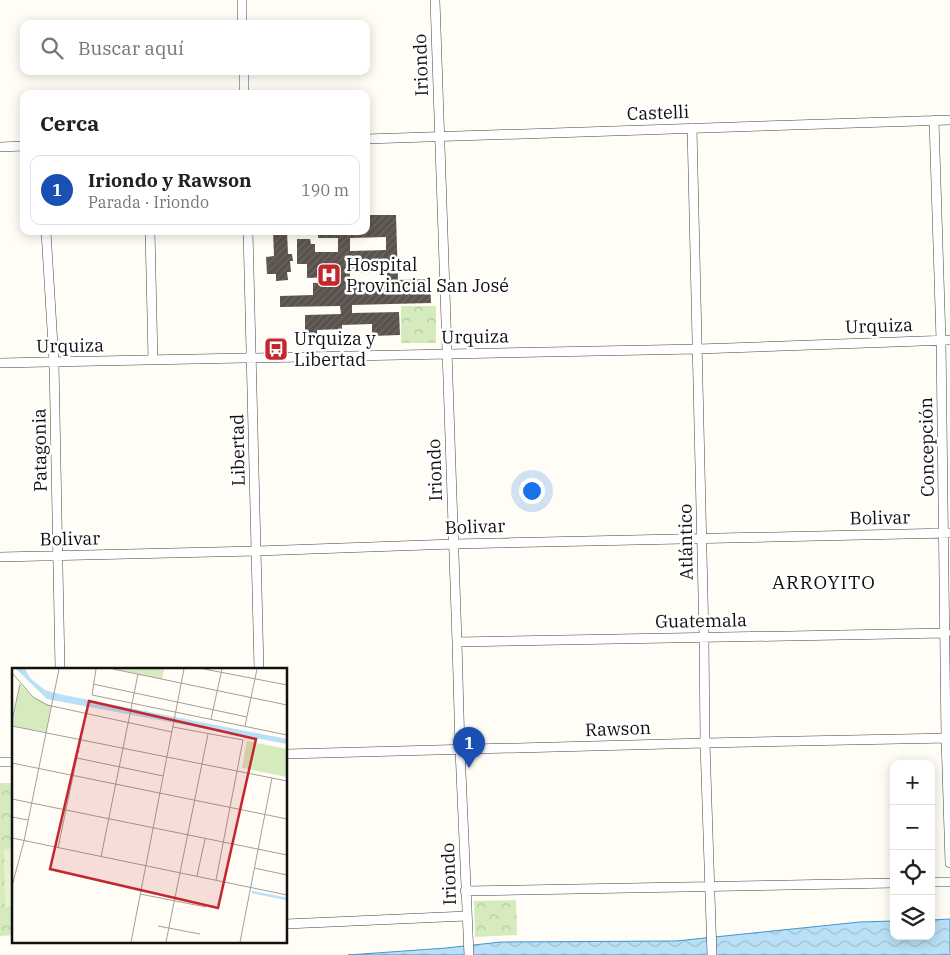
<!DOCTYPE html>
<html lang="es">
<head>
<meta charset="utf-8">
<style>
  :root { --surface:#fff; --page:#f6f6f6; --text:#222; --muted:#767676; --line:#e0e0e0; --accent:#2563eb }
  body { margin:0; font-family:"IBM Plex Serif",serif; background:var(--page); color:var(--text) }
  .controls { position:absolute; right:15px; bottom:15px; display:grid; overflow:hidden; border-radius:10px; box-shadow:0 2px 12px #0003 }
  .controls button { width:45px; height:45px; display:grid; place-items:center; padding:0; border:0; border-bottom:1px solid var(--line); background:var(--surface); color:var(--text); font:25px sans-serif }
  .you { position:absolute; left:531px; top:490px; width:18px; height:18px; margin:-12px; border:4px solid #fff; border-radius:50%; background:#1a73e8; box-shadow:0 0 0 8px #1a73e833 }
  .badge { display:grid; place-items:center; width:32px; height:32px; border-radius:50%; background:var(--accent); color:#fff; font-size:16px; font-weight:700 }
  .pin { position:absolute; translate:-50% -41px; filter:drop-shadow(0 1px 2px #0008) }
  .pin::after { content:''; position:absolute; top:26px; width:18px; height:15px; background:inherit; clip-path:polygon(0 0,100% 0,50% 100%) }
  .list { margin:0; padding:0; list-style:none }
  h2 { display:flex; justify-content:space-between; align-items:center; height:65px; margin:0; padding:0 20px; font-size:21px }
  h2 small { font-size:16px; font-weight:400; color:var(--muted) }
  .list li { display:grid; grid-template-columns:32px 1fr auto; gap:15px; align-items:center; box-sizing:border-box; height:70px; margin:0 10px 10px; padding:0 10px; border:1px solid var(--line); border-radius:10px }
  .list b { display:block; font-size:19px; white-space:nowrap }
  .list p { margin:0; font-size:16px; white-space:nowrap; color:var(--muted) }
  .list em { font-size:16px; font-style:normal; color:var(--muted) }
  .icon { flex:none; width:28px; height:28px; fill:none; stroke:currentColor; stroke-width:2; stroke-linecap:round; stroke-linejoin:round }
  .map { position:relative; flex:none; width:950px; height:955px; overflow:hidden }
  .search { position:absolute; background:var(--surface); box-shadow:0 2px 12px #0003; left:20px; top:20px; width:350px; height:55px; display:flex; align-items:center; gap:12px; box-sizing:border-box; padding:0 18px; border-radius:10px; color:var(--muted); font-size:19px }
  .panel { position:absolute; background:var(--surface); box-shadow:0 2px 12px #0003; left:20px; top:90px; width:350px; height:145px; border-radius:10px }
  .map>svg:first-child { display:block }
</style>
</head>
<body>
<div class="map">
<svg width="950" height="955" viewBox="0 0 950 955">
  <defs>
    <pattern id="park-crowns" width="20" height="18" patternUnits="userSpaceOnUse" patternTransform="scale(1.25)"><rect width="20" height="18" fill="#d5ebbd"/><path d="M2 6a3 3 0 1 1 6 0M12 15a3 3 0 1 1 6 0" fill="none" stroke="#b6c8a1"/></pattern>
    <pattern id="water-waves" width="16" height="10" patternUnits="userSpaceOnUse" patternTransform="scale(1.25)"><rect width="16" height="10" fill="#b9e0f7"/><path d="M0 5q4-4 8 0t8 0" fill="none" stroke="#9ebfd3"/></pattern>
    <pattern id="building-hatch" width="6" height="6" patternUnits="userSpaceOnUse" patternTransform="scale(1.25)"><rect width="6" height="6" fill="#5a524d"/><path d="M-1 1l2-2M0 6l6-6M5 7l2-2" fill="none" stroke="#6d6662"/></pattern>
  </defs>
  <rect width="100%" height="100%" fill="#fffdf5"/>
  <!-- park -->
  <path fill="url(#park-crowns)" d="M 401,306 L 436,306 L 436,343 L 401,343 Z
    M 0,783 L 14,783 L 14,935 L 0,936 Z
    M 516,900 L 517,935 L 475,937 L 474,901 Z"/>
  <!-- pitch -->
  <path fill="#e6f2cf" d="M 4,849 L 14,849 L 14,907 L 5,907 Z"/>
  <!-- water -->
  <path fill="url(#water-waves)" stroke="#3f96cf" d="M 950,919 L 950,955 L 348,955 L 446,948 L 501,942 L 676,941 L 860,922 L 894,921 L 894,936 L 931,936 L 931,920 Z"/>
  <!-- building -->
  <path fill="url(#building-hatch)" fill-rule="evenodd" d="M 366,215 L 396,215 L 398,280 L 430,279 L 431,303 L 352,305 L 352,313 L 399,312 L 400,335 L 372,336 L 372,324 L 342,325 L 342,329 L 317,330 L 317,337 L 305,337 L 305,315 L 341,314 L 340,306 L 280,307 L 280,296 L 313,295 L 313,283 L 334,282 L 334,277 L 307,278 L 307,264 L 297,264 L 297,239 L 310,239 L 311,244 L 315,244 L 315,252 L 338,252 L 338,238 L 318,238 L 318,231 L 366,231 ZM 386,237 L 386,250 L 350,251 L 350,238 ZM 387,272 L 387,281 L 350,282 L 350,273 Z
    M 273,231 L 287,231 L 288,254 L 292,254 L 293,261 L 290,261 L 291,272 L 287,272 L 288,280 L 276,281 L 276,274 L 267,274 L 266,257 L 274,256 Z"/>
  <g fill="none" stroke-linecap="round" stroke-linejoin="round">
    <!-- minor casing -->
    <g stroke="#444" stroke-width="10">
      <path id="minor" d="M 242,0 L 242,24
        M 435,0 L 457,642 L 460,749 L 469,955
        M 244,71 L 244,94
        M 934,120 L 941,340 L 946,738 L 950,863
        M 692,128 L 704,637 L 705,743 L 712,955
        M 366,139 L 950,120
        M 0,147 L 24,146
        M 46,231 L 54,362 L 60,669
        M 150,231 L 153,360
        M 248,231 L 259,669
        M 0,363 L 698,349 L 950,340
        M 0,557 L 257,551 L 454,544 L 950,533
        M 457,642 L 946,633
        M 286,754 L 705,743 L 950,738
        M 0,762 L 14,762
        M 931,882 L 950,882
        M 465,891 L 894,883
        M 286,924 L 467,916"/>
    </g>
    <!-- minor -->
    <use href="#minor" stroke="#fff" stroke-width="9"/>
  </g>
  <!-- icons -->
  <defs>
    <g id="hospital-square" transform="scale(1.25)"><rect x="-9" y="-9" width="18" height="18" rx="4" fill="#c4262e" stroke="#fff"/><path d="M-5-5h3v3.5h4V-5h3V5h-3V1.5h-4V5h-3Z" fill="#fff"/></g>
    <g id="bus-square" transform="scale(1.25)"><rect x="-9" y="-9" width="18" height="18" rx="4" fill="#c4262e" stroke="#fff"/><path d="M-5-6H5V4H4V6H2V4H-2V6H-4V4H-5ZM-3.5-4V0h7V-4ZM-3.5 1.2v1.5H-2V1.2ZM2 1.2v1.5H3.5V1.2Z" fill="#fff"/></g>
  </defs>
  <g fill-rule="evenodd">
    <use href="#hospital-square" x="329" y="275"/>
    <use href="#bus-square" x="276" y="349"/>
  </g>
  <g text-anchor="middle" stroke-width="5" stroke-linejoin="round" paint-order="stroke">
    <!-- street labels -->
    <g font-size="18" fill="#111" stroke="#fff">
      <text transform="translate(421 65) rotate(-92)" y="6">Iriondo</text>
      <text transform="translate(658 113) rotate(-2)" y="6">Castelli</text>
      <text transform="translate(879 326) rotate(-2)" y="6">Urquiza</text>
      <text transform="translate(475 337) rotate(-1)" y="6">Urquiza</text>
      <text transform="translate(70 346) rotate(-1)" y="6">Urquiza</text>
      <text transform="translate(927 447) rotate(-91)" y="6">Concepción</text>
      <text transform="translate(40 450) rotate(-91)" y="6">Patagonia</text>
      <text transform="translate(238 450) rotate(-91)" y="6">Libertad</text>
      <text transform="translate(435 470) rotate(-92)" y="6">Iriondo</text>
      <text transform="translate(880 518) rotate(-1)" y="6">Bolivar</text>
      <text transform="translate(475 527) rotate(-2)" y="6">Bolivar</text>
      <text transform="translate(70 539) rotate(-1)" y="6">Bolivar</text>
      <text transform="translate(686 542) rotate(-91)" y="6">Atlántico</text>
      <text transform="translate(701 621) rotate(-1)" y="6">Guatemala</text>
      <text transform="translate(618 729) rotate(-2)" y="6">Rawson</text>
      <text transform="translate(449 874) rotate(-92)" y="6">Iriondo</text>
    </g>
    <!-- poi labels -->
    <g font-size="18" fill="#111" stroke="#fff" text-anchor="start">
      <text x="346" y="271">Hospital<tspan x="346" dy="21">Provincial San José</tspan></text>
      <text x="294" y="345">Urquiza y<tspan x="294" dy="21">Libertad</tspan></text>
    </g>
    <!-- neighbourhood labels -->
    <g font-size="19" letter-spacing="1" fill="#111" stroke="#fff">
      <text x="824" y="589">ARROYITO</text>
    </g>
  </g>
  <!-- overview -->
  <g transform="translate(12 668)">
    <rect width="275" height="275" fill="#fffdf5"/>
    <path d="M 103,1 L 152,1 L 150,11 ZM 8,16 L 21,29 L 39,38 L 34,64 L 0,58 ZM 235,73 L 275,81 L 275,109 L 230,100 Z" fill="#d5ebbd"/>
    <path d="M 4,1 L 13,1 L 19,11 L 33,22 L 47,26 L 275,71 L 275,76 L 35,31 Z" fill="#b9e0f7"/>
    <path fill="none" stroke="#b9e0f7" stroke-width="2.5" d="M 240,224 L 275,231"/>
    <path fill="none" stroke="#a09f9a" stroke-width="1" d="M 84,1 L 80,27 L 275,67M 101,1 L 275,37M 192,1 L 275,17M 0,5 L 21,29 L 35,37 L 160,64M 81,16 L 235,49M 199,51 L 210,1M 0,53 L 8,16M 0,58 L 275,113M 233,58 L 245,1M 161,59 L 231,72 L 204,212M 65,90 L 151,108M 0,95 L 275,151M 0,131 L 275,187M 0,149 L 16,152M 0,170 L 275,227M 12,173 L 47,1M 46,180 L 74,46M 89,189 L 126,6M 242,200 L 275,207M 185,208 L 193,171M 0,218 L 12,173M 128,226 L 194,239M 146,258 L 188,266M 119,274 L 172,1M 154,274 L 196,66M 228,274 L 260,110"/>
    <path fill="#c4262e" fill-opacity="0.15" stroke="#c4262e" stroke-width="2.5" d="M 77,33 L 244,71 L 206,240 L 38,201 Z"/>
    <rect width="275" height="275" fill="none" stroke="#111" stroke-width="2.5"/>
  </g>
</svg>
<div class="controls">
<button>+</button>
<button>−</button>
<button><svg class="icon" aria-label="locate" viewBox="0 0 24 24"><circle cx="12" cy="12" r="6"/><path d="M12 2v4M12 18v4M2 12h4M18 12h4"/></svg></button>
<button><svg class="icon" aria-label="layers" viewBox="0 0 24 24"><path d="M12 4l9 5-9 5-9-5zM3 14l9 5 9-5"/></svg></button>
</div>
<div class="you"></div>
<div class="pin badge" style="left:469px;top:768px;background:#1a4fb4">1</div>
<div class="search"><svg class="icon" aria-label="search" viewBox="0 0 24 24"><circle cx="10" cy="10" r="6"/><path d="M15 15l6 6"/></svg>Buscar aquí</div>
<section class="panel">
<h2>Cerca<small></small></h2>
<ul class="list">
<li><span class="badge" style="background:#1a4fb4">1</span><div><b>Iriondo y Rawson</b><p>Parada · Iriondo</p></div><em>190 m</em></li>
</ul>
</section>
</div>
</body>
</html>
